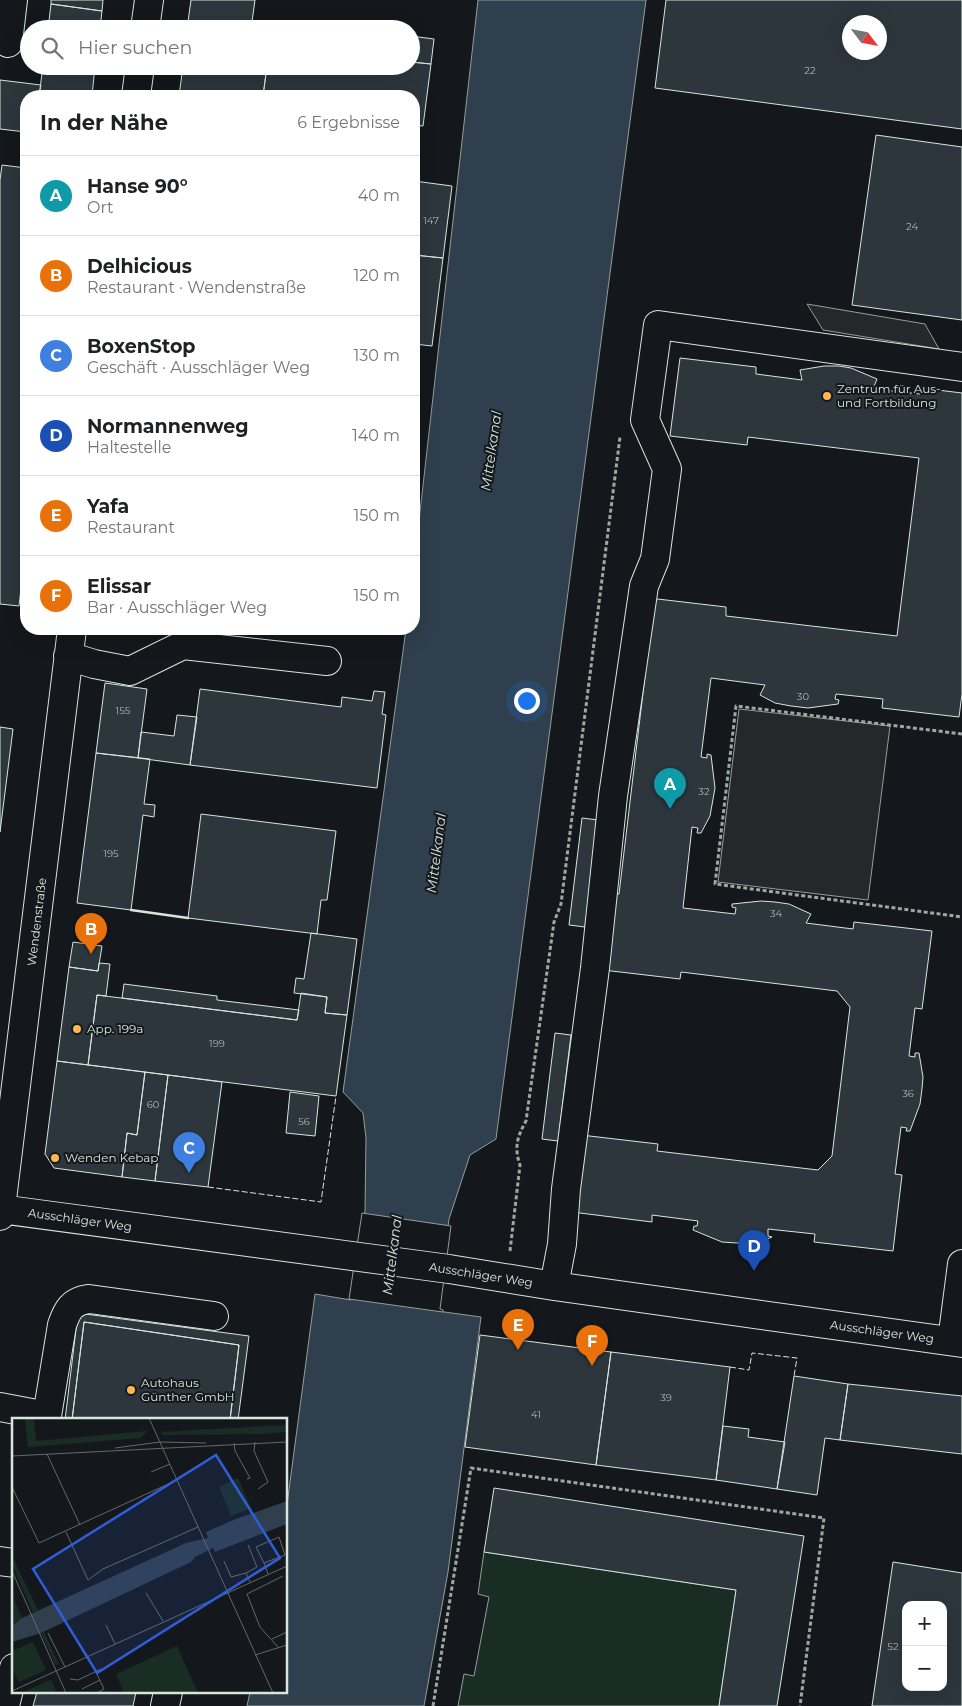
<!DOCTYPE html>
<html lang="de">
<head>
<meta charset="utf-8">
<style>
  :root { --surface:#fff; --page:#f6f6f6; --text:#202124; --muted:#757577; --line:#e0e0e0; --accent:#0b8043 }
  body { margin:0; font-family:Montserrat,sans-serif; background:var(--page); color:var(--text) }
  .controls { position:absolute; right:15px; bottom:15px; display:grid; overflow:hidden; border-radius:10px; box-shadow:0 5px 20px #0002 }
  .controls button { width:45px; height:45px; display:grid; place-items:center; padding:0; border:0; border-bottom:1px solid var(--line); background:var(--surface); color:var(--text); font:25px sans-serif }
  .compass { position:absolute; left:842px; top:15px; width:45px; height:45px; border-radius:50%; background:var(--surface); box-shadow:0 5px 20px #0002; rotate:122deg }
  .you { position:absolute; left:526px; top:700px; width:18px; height:18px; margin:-12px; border:4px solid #fff; border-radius:50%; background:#1a73e8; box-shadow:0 0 0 8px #1a73e833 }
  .badge { display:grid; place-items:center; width:32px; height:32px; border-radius:50%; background:var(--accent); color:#fff; font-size:16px; font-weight:700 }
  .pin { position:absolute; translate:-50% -41px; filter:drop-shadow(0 1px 2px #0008) }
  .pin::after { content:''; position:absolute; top:26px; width:18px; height:15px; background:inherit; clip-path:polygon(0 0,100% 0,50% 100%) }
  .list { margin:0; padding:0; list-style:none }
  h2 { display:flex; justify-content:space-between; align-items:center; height:65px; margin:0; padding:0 20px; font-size:21px }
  h2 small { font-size:16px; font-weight:400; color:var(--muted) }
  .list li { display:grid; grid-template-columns:32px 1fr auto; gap:15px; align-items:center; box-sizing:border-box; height:80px; padding:0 20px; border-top:1px solid var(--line) }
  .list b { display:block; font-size:19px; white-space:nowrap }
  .list p { margin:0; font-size:16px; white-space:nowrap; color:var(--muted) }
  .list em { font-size:16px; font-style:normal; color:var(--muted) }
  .icon { flex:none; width:28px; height:28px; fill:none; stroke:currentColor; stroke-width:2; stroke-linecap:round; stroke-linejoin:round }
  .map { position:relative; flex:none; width:962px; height:1706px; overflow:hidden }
  .search { position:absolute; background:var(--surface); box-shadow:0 5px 20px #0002; left:20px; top:20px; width:400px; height:55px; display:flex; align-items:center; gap:12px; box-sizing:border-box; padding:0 18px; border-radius:28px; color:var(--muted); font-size:19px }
  .panel { position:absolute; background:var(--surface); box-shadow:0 5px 20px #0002; left:20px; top:90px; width:400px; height:545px; border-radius:20px }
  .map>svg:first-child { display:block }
</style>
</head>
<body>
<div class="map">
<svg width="962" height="1706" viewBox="0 0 962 1706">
  <rect width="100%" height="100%" fill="#14181c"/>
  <!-- green -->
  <path fill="#1a2d24" stroke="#939e99" d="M 484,1552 L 736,1590 L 719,1706 L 458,1706 L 464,1674 L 474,1676 L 489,1597 L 478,1594 Z"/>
  <!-- parking -->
  <path fill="#24282b" stroke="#939e99" d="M 807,304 L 925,324 L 939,349 L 823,330 Z
    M 739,709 L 890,726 L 868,900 L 718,882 Z"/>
  <!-- water -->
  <path fill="#2f3f4d" stroke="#939e99" d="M 478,0 L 646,0 L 496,1139 L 470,1155 L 449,1219 L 437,1311 L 481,1317 L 448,1572 L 424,1706 L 247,1706 L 250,1692 L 286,1692 L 286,1512 L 315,1294 L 351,1300 L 365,1211 L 366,1138 L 363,1113 L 343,1092 L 406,629 L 414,629 L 414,565 Z"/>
  <!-- pier -->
  <path fill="#14181c" stroke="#939e99" d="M 362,1213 L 451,1226 L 440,1309 L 443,1310 L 443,1312 L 349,1299 Z"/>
  <!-- building -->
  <path fill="#2c363c" stroke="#d8e6dc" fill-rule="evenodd" d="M 51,0 L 103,0 L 102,11 L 51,4 Z
    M 191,0 L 255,0 L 251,29 L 187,29 Z
    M 666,0 L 962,0 L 962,129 L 655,88 ZM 850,22 L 880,22 L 880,52 L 850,52 Z
    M 51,4 L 102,11 L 100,29 L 48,29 Z
    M 411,36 L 434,39 L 431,64 L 411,62 Z
    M 411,62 L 431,64 L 423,126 L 414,125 L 414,96 L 263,96 L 267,66 L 411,66 Z
    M 43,66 L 95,66 L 92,96 L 39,96 Z
    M 183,66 L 267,66 L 263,96 L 179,96 Z
    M 0,80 L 41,85 L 39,96 L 26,96 L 26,132 L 0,129 Z
    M 876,135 L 962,147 L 962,320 L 852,305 Z
    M 2,165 L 26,168 L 26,546 L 19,606 L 0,604 L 0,180 Z
    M 414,181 L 452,186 L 443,258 L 414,255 Z
    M 414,255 L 443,258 L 432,346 L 414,344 Z
    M 680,358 L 756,367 L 756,374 L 802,380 L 800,370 L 824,366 L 839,366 L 851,368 L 877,379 L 873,389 L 920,394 L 921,388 L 962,393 L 962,694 L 959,717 L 882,708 L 883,699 L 836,694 L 835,699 L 839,700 L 838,704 L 808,708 L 791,706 L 775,703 L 760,695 L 765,685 L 711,678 L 701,757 L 707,758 L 707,754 L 711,755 L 715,788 L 710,816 L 701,833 L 697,833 L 698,828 L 692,827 L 683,908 L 735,914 L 736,908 L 732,907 L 732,904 L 761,901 L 775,902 L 789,904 L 811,914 L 806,923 L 853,929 L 854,922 L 932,931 L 922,1009 L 915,1008 L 909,1056 L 915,1057 L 915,1053 L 919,1053 L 923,1077 L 922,1089 L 920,1104 L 910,1131 L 906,1131 L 907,1128 L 901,1127 L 895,1174 L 902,1175 L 893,1251 L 814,1242 L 815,1234 L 768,1229 L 768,1236 L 772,1237 L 765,1240 L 737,1243 L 722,1242 L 693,1230 L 694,1226 L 697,1226 L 698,1221 L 652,1215 L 652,1222 L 572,1212 L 581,1135 L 658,1144 L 657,1151 L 818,1170 L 832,1156 L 850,1007 L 837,991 L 681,972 L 680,979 L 603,970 L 612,893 L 619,894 L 645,676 L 640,675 L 649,598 L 726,607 L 726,616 L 897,636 L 919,458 L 748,437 L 747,445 L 670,436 Z
    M 105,683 L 147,689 L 138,758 L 96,753 Z
    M 200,689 L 341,707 L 342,697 L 372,701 L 374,691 L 385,692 L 382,714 L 386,715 L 377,788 L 190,765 Z
    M 177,715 L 197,717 L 190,765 L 138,758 L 141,732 L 174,736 Z
    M 0,727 L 13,729 L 0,832 Z
    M 96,753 L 150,759 L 144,804 L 155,805 L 154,817 L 143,815 L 131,910 L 77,903 Z
    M 201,814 L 336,831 L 327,900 L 321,900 L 317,934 L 188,918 Z
    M 582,818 L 598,820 L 585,927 L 569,925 Z
    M 311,933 L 357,939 L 347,1015 L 325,1013 L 327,997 L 294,993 L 296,978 L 304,979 Z
    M 73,942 L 102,946 L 98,971 L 69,967 Z
    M 99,963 L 110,964 L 106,996 L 97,995 L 88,1065 L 57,1061 L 69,967 L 98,971 Z
    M 124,984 L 217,996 L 217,1000 L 299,1010 L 297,1020 L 122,998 Z
    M 301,993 L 327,997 L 325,1013 L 347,1015 L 336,1096 L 88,1065 L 97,995 L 297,1020 Z
    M 555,1033 L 571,1035 L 558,1141 L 542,1139 Z
    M 57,1061 L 145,1072 L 137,1135 L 127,1133 L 122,1177 L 54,1168 L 45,1154 Z
    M 145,1072 L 168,1075 L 155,1181 L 122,1177 L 127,1133 L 137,1135 Z
    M 168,1075 L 222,1082 L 208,1187 L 155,1181 Z
    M 290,1092 L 319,1096 L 315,1136 L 286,1133 Z
    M 78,1313 L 249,1336 L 238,1420 L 230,1420 L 239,1345 L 84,1322 L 72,1420 L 65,1420 Z
    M 84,1322 L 239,1345 L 230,1420 L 72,1420 Z
    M 480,1335 L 611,1352 L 596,1465 L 465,1447 Z
    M 611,1352 L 730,1367 L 716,1480 L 596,1465 Z
    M 794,1376 L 848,1384 L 840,1440 L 825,1438 L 817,1495 L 777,1489 Z
    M 848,1384 L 962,1396 L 962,1454 L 840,1440 Z
    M 723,1426 L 749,1429 L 748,1437 L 785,1442 L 777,1489 L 716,1480 Z
    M 494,1488 L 804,1536 L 777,1706 L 719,1706 L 736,1590 L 484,1552 Z
    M 893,1562 L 962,1573 L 962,1706 L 872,1706 ZM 906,1605 L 943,1605 L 943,1687 L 906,1687 Z
    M 37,1692 L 136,1692 L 133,1706 L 33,1706 Z"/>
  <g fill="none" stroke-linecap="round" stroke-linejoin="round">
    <!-- minor casing -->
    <g stroke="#d8e6dc" stroke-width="30">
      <path id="minor" d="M 145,29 L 149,0
        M 8,43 L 13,0
        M 136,96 L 140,66
        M 68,656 L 94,664 L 130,671 L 183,645 L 327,661
        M 0,1209 L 449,1269 L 554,1286 L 962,1343
        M 0,1216 L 72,629
        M 554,1286 L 562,1244 L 566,1189 L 595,968 L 613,796 L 644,586 L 655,559 L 667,469 L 645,420 L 658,325 L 962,367
        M 952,1341 L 962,1264
        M 0,1407 L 47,1416 L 46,1420
        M 47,1416 L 62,1325 C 67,1310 72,1301 89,1299 L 214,1316
        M 0,1561 L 14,1563
        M 5,1706 L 14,1668
        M 165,1706 L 168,1692"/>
    </g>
    <!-- path -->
    <path stroke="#9da8a2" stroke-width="3" stroke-dasharray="4 2.5" stroke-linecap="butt" d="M 962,734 L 736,706 L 715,884 L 962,917
      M 510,1251 L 520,1165 C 514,1148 517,1137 526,1121 L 554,922 L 561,904 L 620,437
      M 433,1706 L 471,1468 L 824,1518 L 800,1706"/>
    <!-- minor -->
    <use href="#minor" stroke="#14181c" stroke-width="28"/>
    <!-- fence -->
    <path stroke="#d8e6dc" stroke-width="1" stroke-dasharray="6 2.5" stroke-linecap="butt" d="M 208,1187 L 321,1202 L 336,1096
      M 730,1367 L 749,1370 L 752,1353 L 797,1358 L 794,1376"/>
    <!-- wall -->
    <path stroke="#d8e6dc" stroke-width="2.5" d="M 131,910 L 188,918"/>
  </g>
  <!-- markers -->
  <g fill="#ffb74d" stroke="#14181c" stroke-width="2">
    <circle cx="827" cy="396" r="5"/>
    <circle cx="77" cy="1029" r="5"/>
    <circle cx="55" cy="1158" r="5"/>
    <circle cx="131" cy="1390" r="5"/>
  </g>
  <g text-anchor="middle" stroke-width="4" stroke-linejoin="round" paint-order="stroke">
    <!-- number labels -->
    <g font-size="10" fill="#adbab4">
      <text x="810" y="74">22</text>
      <text x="431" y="224">147</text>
      <text x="912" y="230">24</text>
      <text x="803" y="700">30</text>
      <text x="123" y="714">155</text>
      <text x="704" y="795">32</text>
      <text x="111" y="857">195</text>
      <text x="776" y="917">34</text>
      <text x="217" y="1047">199</text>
      <text x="908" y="1097">36</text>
      <text x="153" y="1108">60</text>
      <text x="304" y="1125">56</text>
      <text x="666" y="1401">39</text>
      <text x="536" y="1418">41</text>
      <text x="893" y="1650">52</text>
    </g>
    <!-- poi labels -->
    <g font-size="12" fill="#d8e6dc" stroke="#14181c" text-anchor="start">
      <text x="837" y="393">Zentrum für Aus-<tspan x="837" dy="14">und Fortbildung</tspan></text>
      <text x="87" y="1033">App. 199a</text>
      <text x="65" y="1162">Wenden Kebap</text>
      <text x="141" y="1387">Autohaus<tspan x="141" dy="14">Günther GmbH</tspan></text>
    </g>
    <!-- street labels -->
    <g font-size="12" fill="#d8e6dc" stroke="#14181c">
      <text transform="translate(37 922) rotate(-83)" y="4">Wendenstraße</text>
      <text transform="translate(80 1220) rotate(8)" y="4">Ausschläger Weg</text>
      <text transform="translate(481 1275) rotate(9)" y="4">Ausschläger Weg</text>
      <text transform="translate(882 1332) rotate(8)" y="4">Ausschläger Weg</text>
    </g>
    <!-- water labels -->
    <g font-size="14" font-style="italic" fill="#d8e6dc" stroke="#14181c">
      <text transform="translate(491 451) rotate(-82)" y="5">Mittelkanal</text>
      <text transform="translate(436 853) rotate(-83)" y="5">Mittelkanal</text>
      <text transform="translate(392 1255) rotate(-83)" y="5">Mittelkanal</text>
    </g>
  </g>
  <!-- overview -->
  <g transform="translate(12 1418)">
    <rect width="275" height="275" fill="#14181c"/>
    <path d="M 13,0 L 22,0 L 24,23 L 135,13 L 129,20 L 16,29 ZM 275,7 L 275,14 L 250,16 L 150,17 L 149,14 ZM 226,60 L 239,90 L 219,98 L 207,69 ZM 0,138 L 26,192 L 21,195 L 0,146 ZM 0,176 L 10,200 L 0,208 ZM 32,214 L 47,246 L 44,247 L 29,215 ZM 21,224 L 34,252 L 7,264 L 0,249 L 0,233 ZM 165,228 L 186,275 L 112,275 L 104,256 ZM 39,262 L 45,275 L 10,275 L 35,263 Z" fill="#1a2d24"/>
    <path d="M 275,83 L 275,106 L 203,134 L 201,130 L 183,139 L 179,144 L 29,215 L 0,224 L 0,208 L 10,200 L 174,125 L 196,120 L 194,114 L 224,101 Z" fill="#2f3f4d"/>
    <path fill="none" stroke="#626a69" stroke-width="1" d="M 137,0 L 261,275M 243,24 L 242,33 L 256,64 L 246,71M 222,25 L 223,33 L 238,60 L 235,61M 103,30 L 148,24 L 194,25M 35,36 L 68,107M 0,38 L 275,24M 139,54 L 158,46M 0,69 L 27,125 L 165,62M 54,114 L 76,162 L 91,151 L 186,109M 236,127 L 245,149 L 234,155 L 238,164M 212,143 L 219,159 L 234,155M 252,145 L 244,129 L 267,119 L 273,137 L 252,145 L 256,156M 0,153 L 54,275M 134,175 L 151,203M 94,207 L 103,226M 36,215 L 53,249M 260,221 L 275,214M 266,229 L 248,209 L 235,176 L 271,158M 243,237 L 275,227M 84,254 L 92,271 L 85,275M 58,261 L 66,262 L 89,251M 70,271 L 88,262M 0,273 L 275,148"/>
    <path fill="#305dd8" fill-opacity="0.15" stroke="#305dd8" stroke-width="2.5" d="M 204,37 L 268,140 L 85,255 L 21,151 Z"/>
    <rect width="275" height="275" fill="none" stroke="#d8e6dc" stroke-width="2.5"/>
  </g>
</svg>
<div class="controls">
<button>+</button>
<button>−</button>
</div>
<svg class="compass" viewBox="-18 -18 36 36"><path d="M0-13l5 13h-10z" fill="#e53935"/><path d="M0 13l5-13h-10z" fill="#757577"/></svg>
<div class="you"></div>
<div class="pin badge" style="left:670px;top:809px;background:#0f9aa8">A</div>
<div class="pin badge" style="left:91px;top:954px;background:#e8710a">B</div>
<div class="pin badge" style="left:189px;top:1173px;background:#3f7fe0">C</div>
<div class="pin badge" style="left:754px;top:1271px;background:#1a4fb4">D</div>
<div class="pin badge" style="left:518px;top:1350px;background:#e8710a">E</div>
<div class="pin badge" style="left:592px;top:1366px;background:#e8710a">F</div>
<div class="search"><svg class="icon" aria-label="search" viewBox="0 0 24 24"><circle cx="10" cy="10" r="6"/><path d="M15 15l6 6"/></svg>Hier suchen</div>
<section class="panel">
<h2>In der Nähe<small>6 Ergebnisse</small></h2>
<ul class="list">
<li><span class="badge" style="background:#0f9aa8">A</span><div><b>Hanse 90°</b><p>Ort</p></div><em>40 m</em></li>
<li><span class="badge" style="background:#e8710a">B</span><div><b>Delhicious</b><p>Restaurant · Wendenstraße</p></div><em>120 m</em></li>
<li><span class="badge" style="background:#3f7fe0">C</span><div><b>BoxenStop</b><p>Geschäft · Ausschläger Weg</p></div><em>130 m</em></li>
<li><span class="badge" style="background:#1a4fb4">D</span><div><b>Normannenweg</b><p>Haltestelle</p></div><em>140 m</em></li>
<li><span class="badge" style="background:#e8710a">E</span><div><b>Yafa</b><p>Restaurant</p></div><em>150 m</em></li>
<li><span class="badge" style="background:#e8710a">F</span><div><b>Elissar</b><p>Bar · Ausschläger Weg</p></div><em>150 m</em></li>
</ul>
</section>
</div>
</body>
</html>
